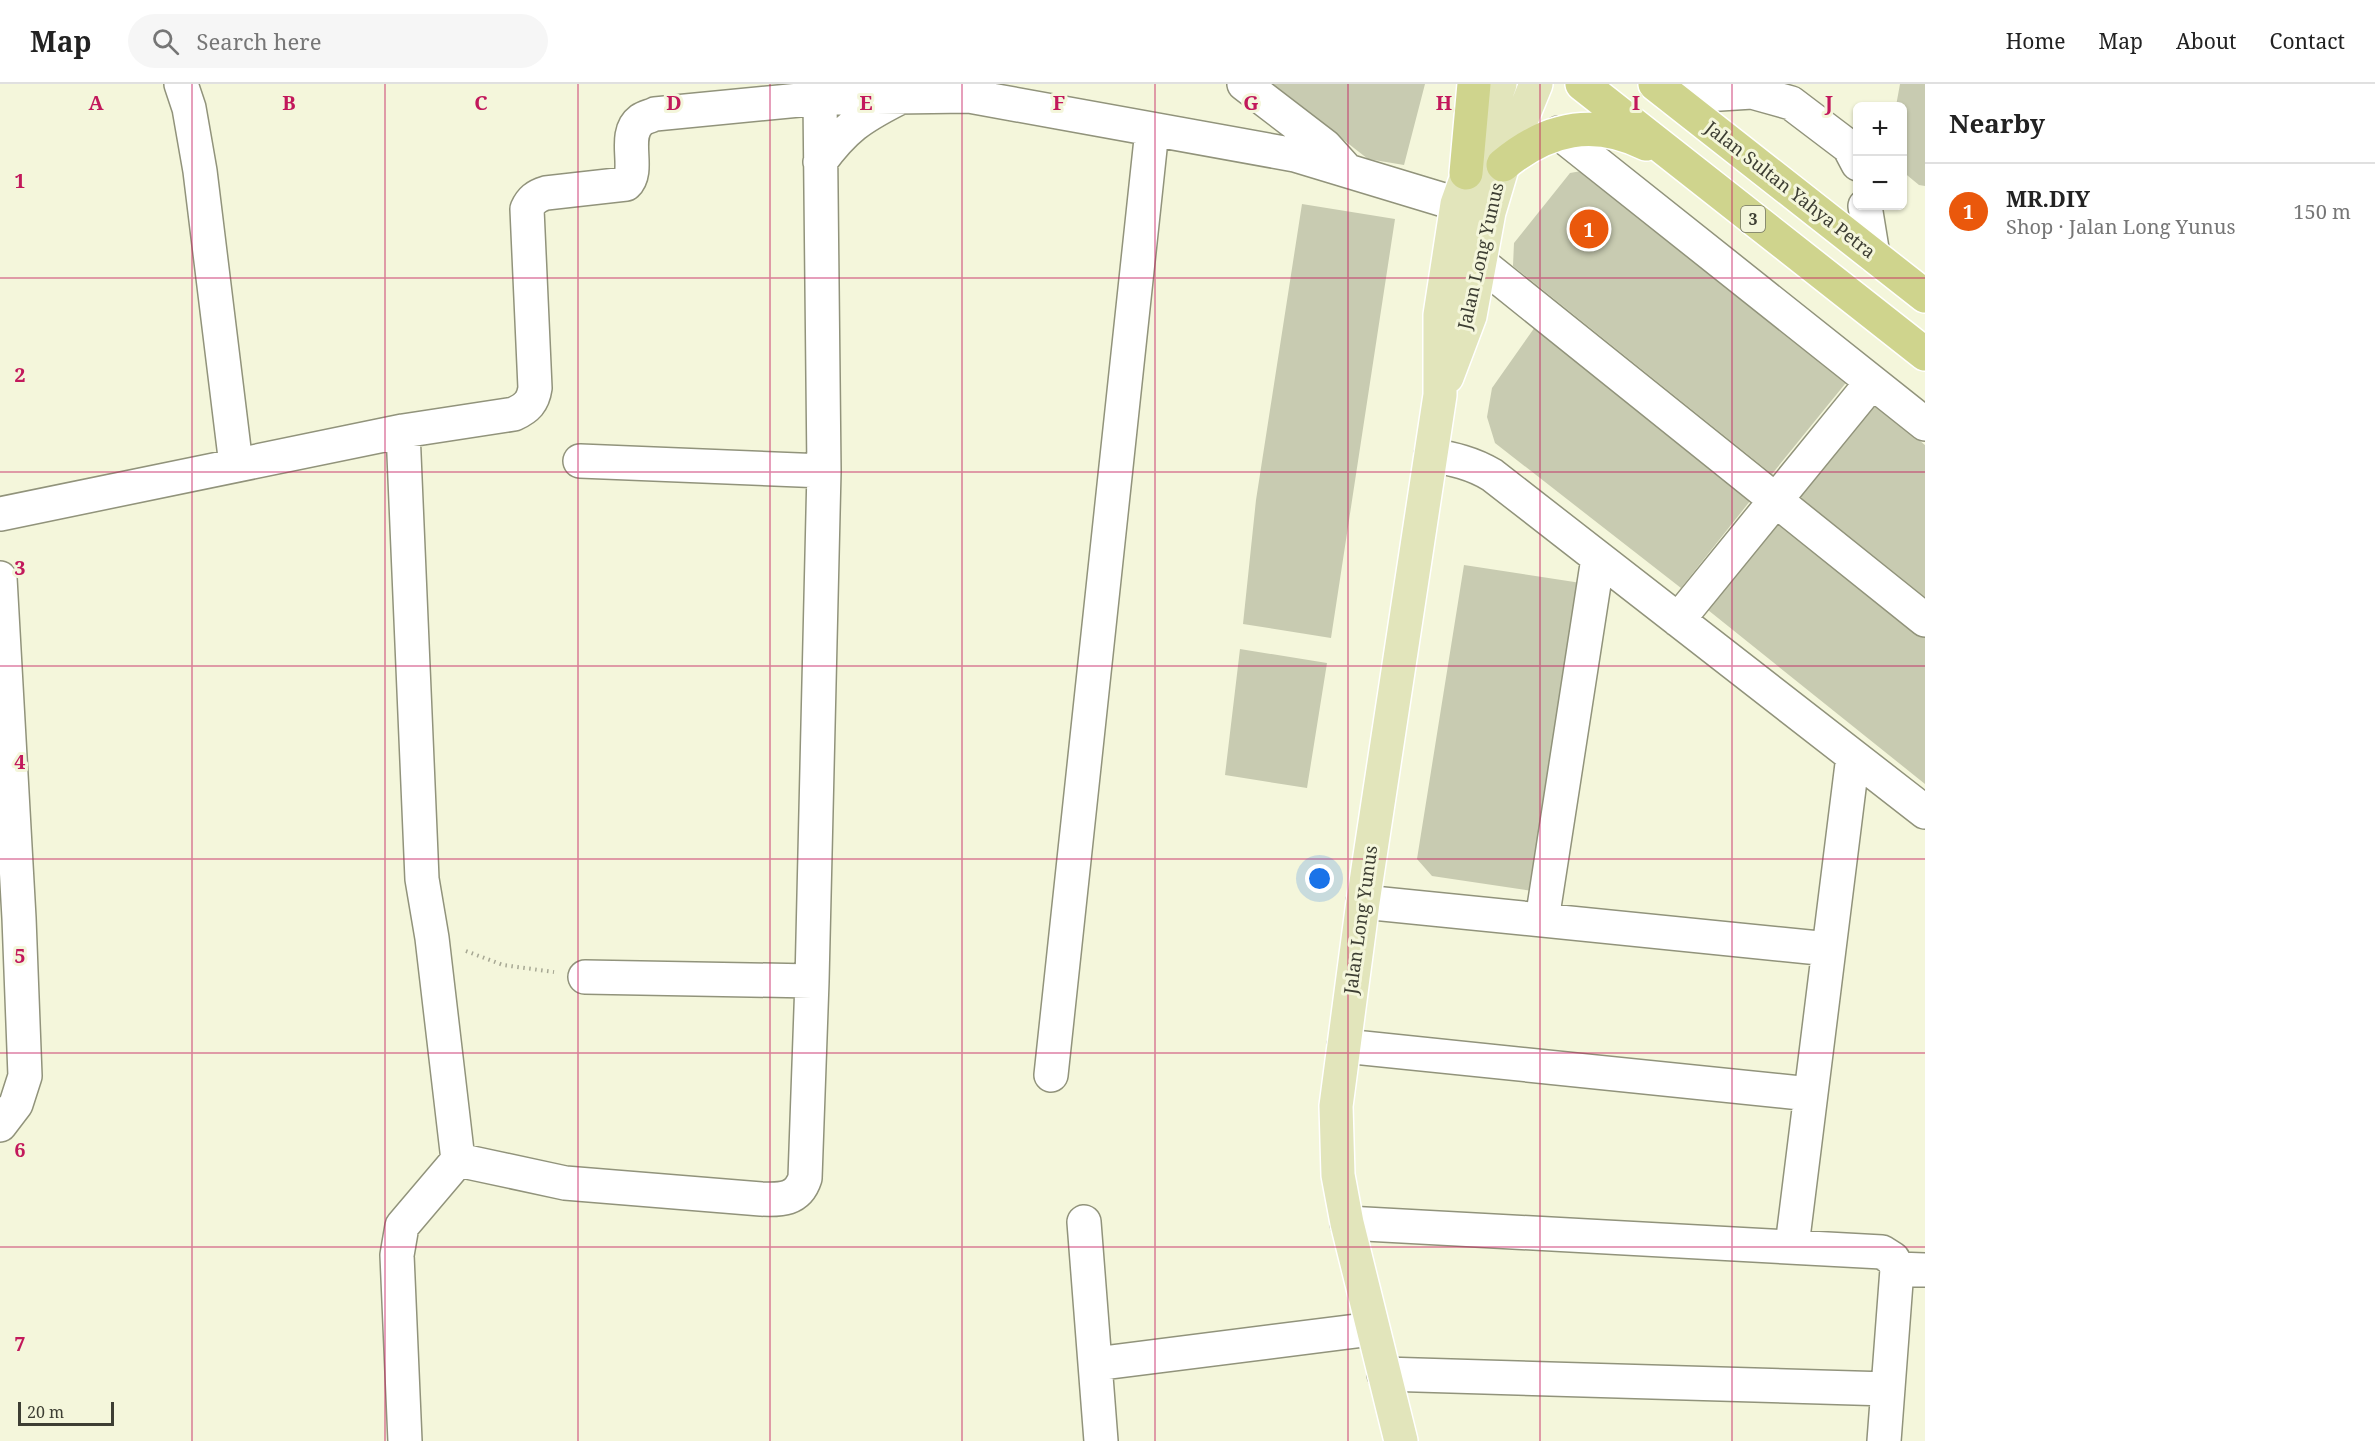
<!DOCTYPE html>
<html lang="en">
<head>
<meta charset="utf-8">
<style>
  :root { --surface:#fff; --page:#f6f6f6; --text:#222; --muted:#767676; --line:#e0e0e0; --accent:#ea580c }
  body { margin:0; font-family:"Noto Serif",serif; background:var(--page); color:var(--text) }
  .controls { position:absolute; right:18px; top:18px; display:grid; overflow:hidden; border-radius:9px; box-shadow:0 2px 4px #0004 }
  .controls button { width:54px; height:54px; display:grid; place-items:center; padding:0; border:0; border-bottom:2px solid var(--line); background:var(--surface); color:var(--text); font:30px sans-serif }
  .scale { position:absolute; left:18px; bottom:15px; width:96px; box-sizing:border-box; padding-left:6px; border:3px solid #3d3e33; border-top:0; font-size:16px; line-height:21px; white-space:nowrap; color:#3d3e33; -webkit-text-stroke:4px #f4f6db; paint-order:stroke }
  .you { position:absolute; left:1320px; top:795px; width:21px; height:21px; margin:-15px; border:4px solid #fff; border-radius:50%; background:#1a73e8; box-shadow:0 0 0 9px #1a73e833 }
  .badge { display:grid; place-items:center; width:39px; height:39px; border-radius:50%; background:var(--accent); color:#fff; font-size:20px; font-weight:700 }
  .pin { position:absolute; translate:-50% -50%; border:3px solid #fff; box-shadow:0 2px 6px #0006 }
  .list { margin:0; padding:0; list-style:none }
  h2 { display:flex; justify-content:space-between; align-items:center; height:78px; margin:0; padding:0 24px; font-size:26px }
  h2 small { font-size:20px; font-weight:400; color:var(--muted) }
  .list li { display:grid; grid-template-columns:39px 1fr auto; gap:18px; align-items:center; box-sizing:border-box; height:96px; padding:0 24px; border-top:2px solid var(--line) }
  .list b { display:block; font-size:22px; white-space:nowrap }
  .list p { margin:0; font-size:20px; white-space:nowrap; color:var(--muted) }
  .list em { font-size:20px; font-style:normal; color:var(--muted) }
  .icon { flex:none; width:33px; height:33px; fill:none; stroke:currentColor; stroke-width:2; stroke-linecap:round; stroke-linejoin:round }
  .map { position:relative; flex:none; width:1925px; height:1357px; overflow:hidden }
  header { display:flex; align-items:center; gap:36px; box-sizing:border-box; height:84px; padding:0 30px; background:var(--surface); border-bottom:2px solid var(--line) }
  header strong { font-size:28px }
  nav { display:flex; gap:33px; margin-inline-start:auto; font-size:21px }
  .search { width:420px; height:54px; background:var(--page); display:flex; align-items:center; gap:15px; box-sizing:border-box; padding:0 21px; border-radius:33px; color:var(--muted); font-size:22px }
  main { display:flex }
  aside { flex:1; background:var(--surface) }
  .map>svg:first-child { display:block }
</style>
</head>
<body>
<header>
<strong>Map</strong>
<div class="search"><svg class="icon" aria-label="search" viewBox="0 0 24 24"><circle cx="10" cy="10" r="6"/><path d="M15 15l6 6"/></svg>Search here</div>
<nav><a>Home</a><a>Map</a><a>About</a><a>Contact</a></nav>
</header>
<main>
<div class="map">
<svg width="1925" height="1357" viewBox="0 0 1925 1357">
  <rect width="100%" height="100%" fill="#f4f6db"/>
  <!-- building -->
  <path fill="#c8cbb1" d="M 1272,0 L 1425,0 L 1404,81 L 1368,75 Z
    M 1900,0 L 1925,0 L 1925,102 L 1919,101 L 1902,87 L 1902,22 L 1896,22 Z
    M 1587,86 L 1849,295 L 1772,390 L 1513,182 L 1514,159 L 1570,89 Z
    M 1302,120 L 1395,135 L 1331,554 L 1243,540 L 1256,416 Z
    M 1535,243 L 1754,412 L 1681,504 L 1495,359 L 1487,333 L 1492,304 Z
    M 1872,318 L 1925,361 L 1925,516 L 1796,412 Z
    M 1782,436 L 1925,550 L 1925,700 L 1708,526 Z
    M 1464,481 L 1581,499 L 1533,807 L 1432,792 L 1417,775 Z
    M 1240,565 L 1327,579 L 1307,704 L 1225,691 Z"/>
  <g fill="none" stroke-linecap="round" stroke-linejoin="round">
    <!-- minor casing -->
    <g stroke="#91937b" stroke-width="36">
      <path id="minor" d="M 181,0 L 189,24 L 200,87 L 236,381
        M 1244,0 L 1325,62 L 1344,83
        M 1672,13 L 1752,8 L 1791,19 L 1849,63 L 1858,80
        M 1559,49 L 1925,340
        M 820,78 C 845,44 860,34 897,15
        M 1865,122 L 1873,171
        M 1479,178 L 1925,536
        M 403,347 L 422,795 L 432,854 L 458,1076
        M 1431,371 C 1453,375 1472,379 1492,391 L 1925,728
        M 580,377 L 824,387
        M 0,430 L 403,347 L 514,330 C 527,324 533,318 535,304 L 527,125 C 531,116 536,112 546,109 L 626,100 C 641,86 621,51 641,36 C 645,33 651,32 655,30 L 820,14 L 969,12 L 1295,71 L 1457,120
        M 0,494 L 19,834 L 25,992 L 16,1020 L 0,1041
        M 1678,536 L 1872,298
        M 1363,818 L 1829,865
        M 1542,836 L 1598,474
        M 585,893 L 812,897
        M 1344,962 L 1810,1010
        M 1051,991 L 1152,46
        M 1084,1138 L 1101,1357
        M 1347,1139 L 1882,1168 L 1893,1175 L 1897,1185 L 1884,1357
        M 1792,1162 L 1853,672
        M 1897,1185 L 1925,1186
        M 1095,1280 L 1372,1245
        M 1384,1290 L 1888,1305
        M 405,1357 L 397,1171 L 402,1142 L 458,1076 L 565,1099 L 761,1115 C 781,1116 798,1116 805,1094 L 812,897 L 824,387 L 820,14"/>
    </g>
    <!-- major casing -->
    <g stroke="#fff" stroke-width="36">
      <path id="major" d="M 1447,293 L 1470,232 L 1489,128 L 1503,81 L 1536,0
        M 1401,1357 L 1347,1139 L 1338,1091 L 1336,1022 L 1363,818 L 1440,311 L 1440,231 L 1457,120 L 1500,0"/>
    </g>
    <!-- highway casing -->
    <g stroke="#fff" stroke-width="36">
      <path id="highway" d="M 1582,0 L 1925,270
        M 1655,0 L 1925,212
        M 1503,81 C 1547,44 1594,34 1646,60
        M 1466,89 L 1474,0"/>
    </g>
    <!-- path -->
    <path stroke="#a6a793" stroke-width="4" stroke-dasharray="1.5 4.5" stroke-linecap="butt" d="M 466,867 L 503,881 L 554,888"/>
    <!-- minor -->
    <use href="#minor" stroke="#fff" stroke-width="33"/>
    <!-- major -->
    <use href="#major" stroke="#e2e5bb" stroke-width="33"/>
    <!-- highway -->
    <use href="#highway" stroke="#cfd48d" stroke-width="33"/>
  </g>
  <!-- grid -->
  <path fill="none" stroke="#c2185b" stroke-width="1.5" stroke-opacity="0.55" d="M 192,0 L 192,1357M 385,0 L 385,1357M 578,0 L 578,1357M 770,0 L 770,1357M 962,0 L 962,1357M 1155,0 L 1155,1357M 1348,0 L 1348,1357M 1540,0 L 1540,1357M 1732,0 L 1732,1357M 0,194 L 1925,194M 0,388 L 1925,388M 0,582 L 1925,582M 0,775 L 1925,775M 0,969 L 1925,969M 0,1163 L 1925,1163"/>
  <g text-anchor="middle" stroke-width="6" stroke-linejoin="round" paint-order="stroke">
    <!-- shield labels -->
    <rect fill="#f4f6db" stroke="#747565" stroke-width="1.5" x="1741" y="122" width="24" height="26" rx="4.5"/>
    <g font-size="16" font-weight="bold" fill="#3d3e33">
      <text x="1753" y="141">3</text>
    </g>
    <!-- street labels -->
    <g font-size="18" fill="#3d3e33" stroke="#f4f6db">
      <text transform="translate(1790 106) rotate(38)" y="6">Jalan Sultan Yahya Petra</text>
      <text transform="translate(1481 172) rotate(-77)" y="6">Jalan Long Yunus</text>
      <text transform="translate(1361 836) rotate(-82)" y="6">Jalan Long Yunus</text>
    </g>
  </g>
  <g font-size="20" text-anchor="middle" font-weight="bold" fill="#c2185b" stroke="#f4f6db" stroke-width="6" stroke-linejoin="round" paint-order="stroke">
    <text x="96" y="26">A</text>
    <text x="289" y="26">B</text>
    <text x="481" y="26">C</text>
    <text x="674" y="26">D</text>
    <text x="866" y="26">E</text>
    <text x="1059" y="26">F</text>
    <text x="1251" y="26">G</text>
    <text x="1444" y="26">H</text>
    <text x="1636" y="26">I</text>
    <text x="1829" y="26">J</text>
    <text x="20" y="104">1</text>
    <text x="20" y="298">2</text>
    <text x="20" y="491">3</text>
    <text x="20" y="685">4</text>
    <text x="20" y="879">5</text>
    <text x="20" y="1073">6</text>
    <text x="20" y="1267">7</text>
  </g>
</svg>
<div class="controls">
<button>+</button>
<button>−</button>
</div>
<div class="scale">20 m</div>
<div class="you"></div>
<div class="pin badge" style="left:1589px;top:145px">1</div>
</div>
<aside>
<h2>Nearby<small></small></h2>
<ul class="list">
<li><span class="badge">1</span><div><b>MR.DIY</b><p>Shop · Jalan Long Yunus</p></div><em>150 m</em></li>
</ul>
</aside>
</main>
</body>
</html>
